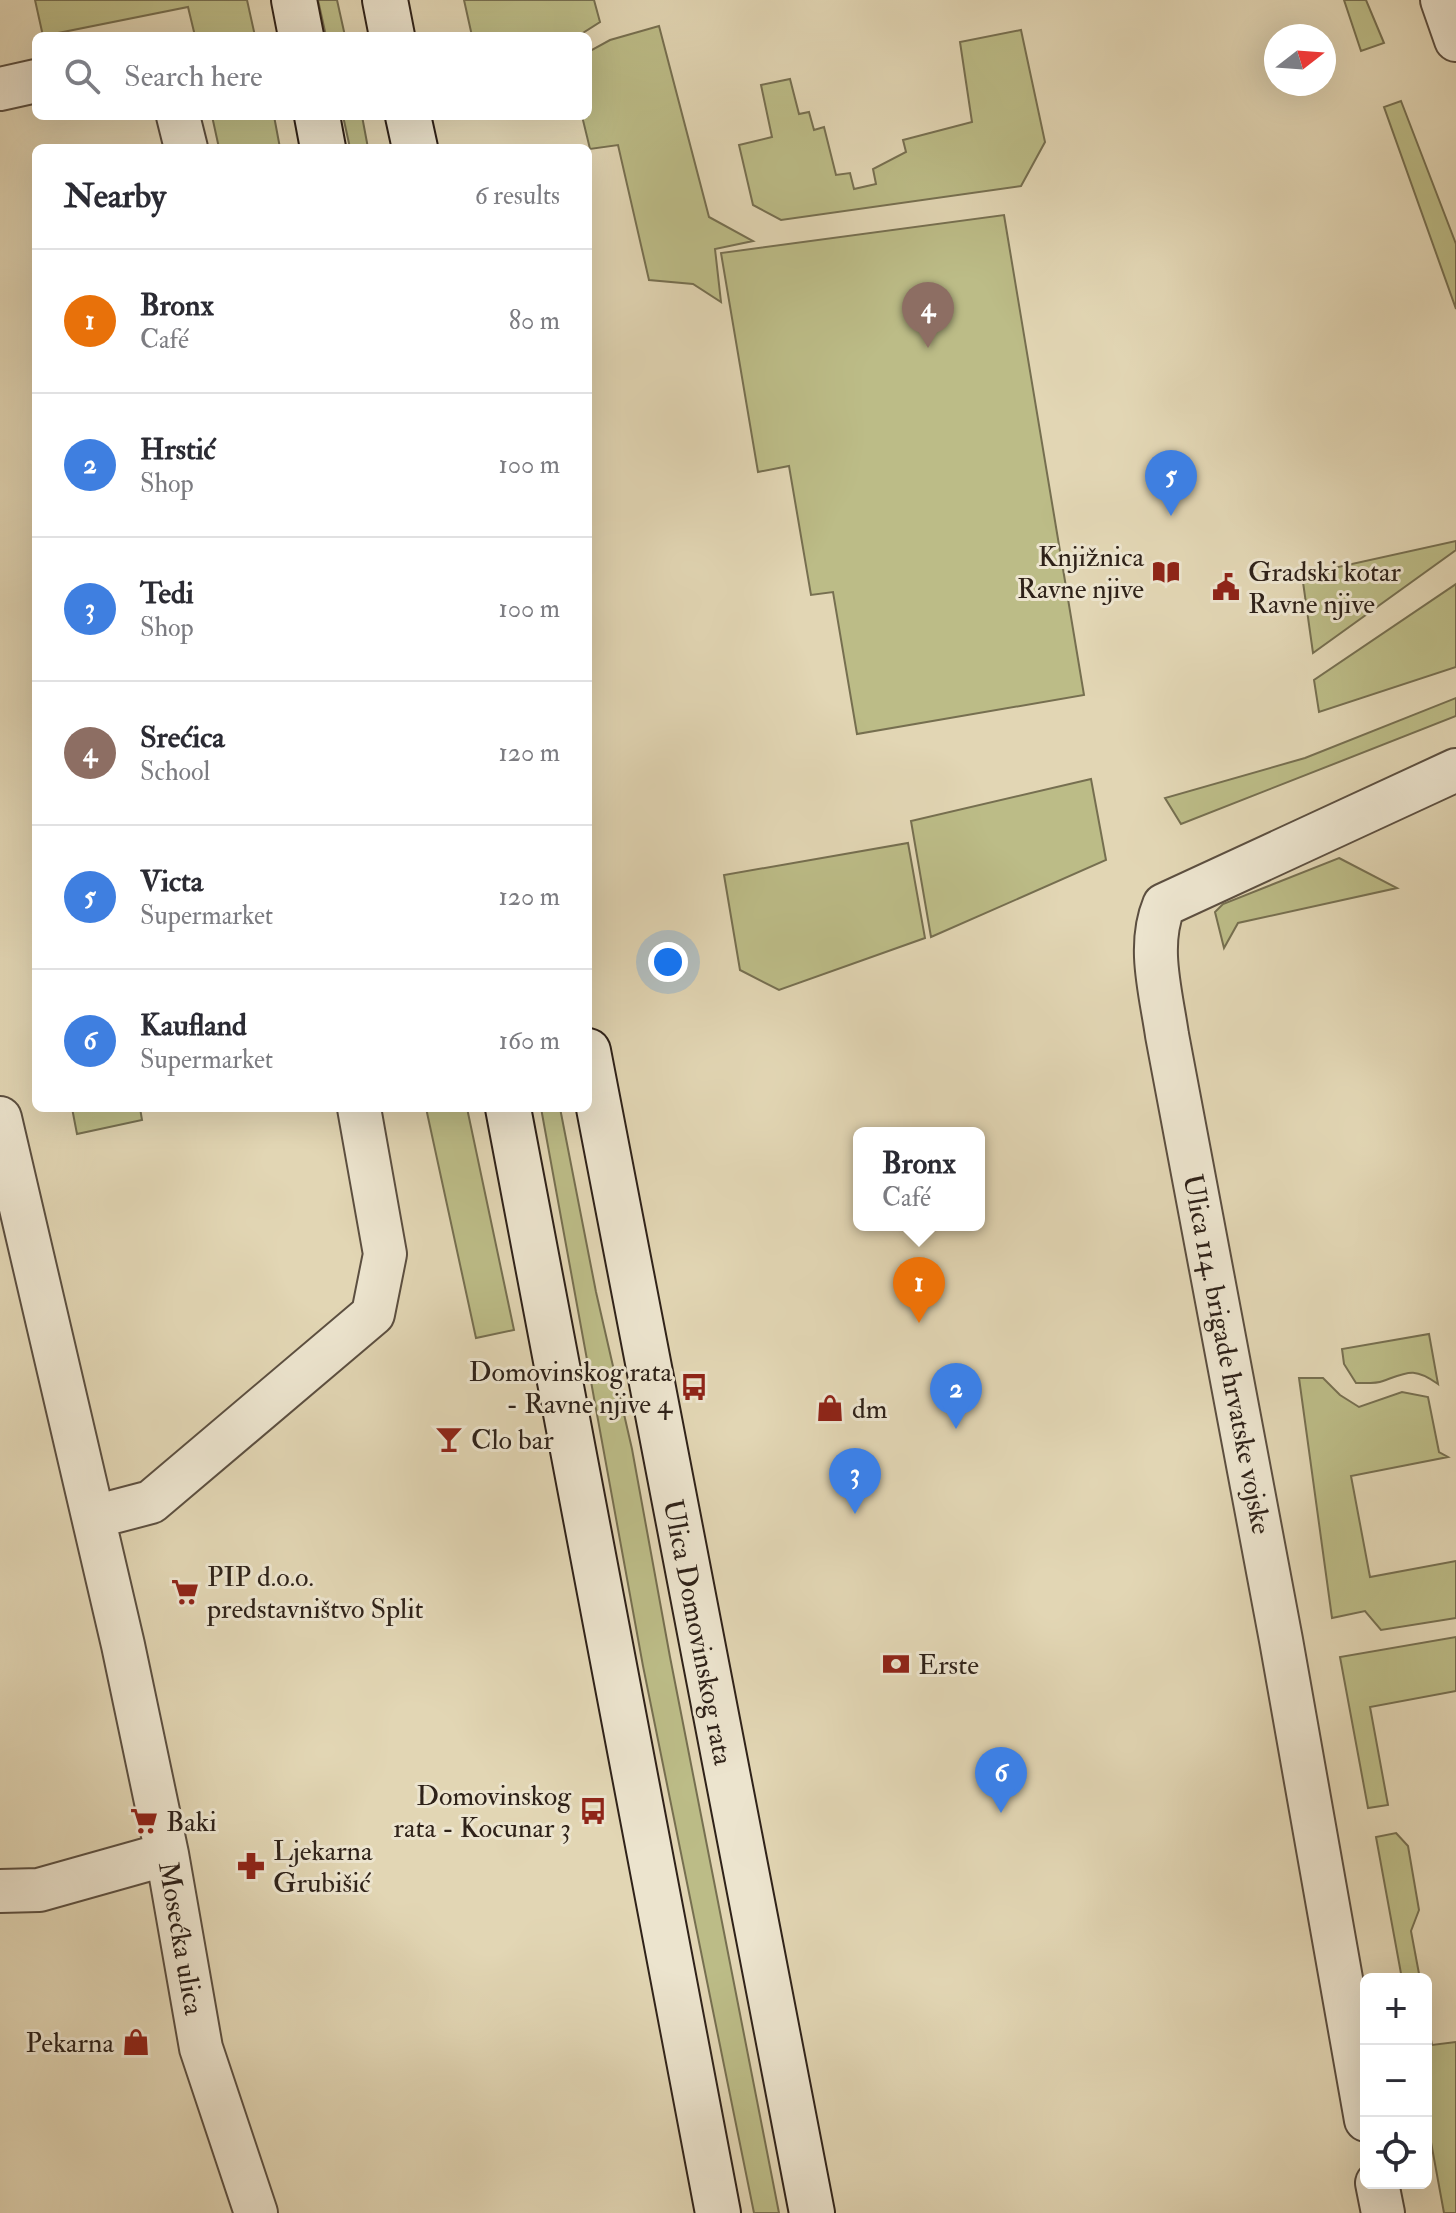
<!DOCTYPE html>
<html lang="en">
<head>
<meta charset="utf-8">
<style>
  :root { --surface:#fff; --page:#f2f2f3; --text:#2b2b33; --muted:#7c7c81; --line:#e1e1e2; --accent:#b45309 }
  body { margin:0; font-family:"IM FELL Double Pica",serif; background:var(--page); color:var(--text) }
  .controls { position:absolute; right:24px; bottom:24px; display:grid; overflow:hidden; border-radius:12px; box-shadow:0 8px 32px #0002 }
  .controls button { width:72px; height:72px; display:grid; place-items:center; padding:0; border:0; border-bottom:2px solid var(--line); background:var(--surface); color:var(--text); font:40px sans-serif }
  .compass { position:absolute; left:1264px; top:24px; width:72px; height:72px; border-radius:50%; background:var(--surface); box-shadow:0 8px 32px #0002; rotate:73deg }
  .you { position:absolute; left:668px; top:962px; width:28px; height:28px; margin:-20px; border:6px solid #fff; border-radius:50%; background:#1a73e8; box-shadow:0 0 0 12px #1a73e833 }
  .badge { display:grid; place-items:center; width:52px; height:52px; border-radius:50%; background:var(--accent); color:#fff; font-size:26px; font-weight:700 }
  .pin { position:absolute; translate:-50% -66px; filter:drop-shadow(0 2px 4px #0008) }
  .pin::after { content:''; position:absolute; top:42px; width:28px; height:24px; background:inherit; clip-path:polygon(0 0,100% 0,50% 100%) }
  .popup { position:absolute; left:853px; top:1127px; width:132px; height:104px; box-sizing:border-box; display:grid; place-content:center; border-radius:12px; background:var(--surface); filter:drop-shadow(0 2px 6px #0005); font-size:26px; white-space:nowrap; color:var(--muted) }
  .popup b { font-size:30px; color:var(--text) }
  .popup::after { content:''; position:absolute; left:50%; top:100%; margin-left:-16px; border:16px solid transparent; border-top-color:var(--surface) }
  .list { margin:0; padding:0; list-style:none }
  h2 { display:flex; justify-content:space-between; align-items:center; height:104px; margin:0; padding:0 32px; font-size:34px }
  h2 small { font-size:26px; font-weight:400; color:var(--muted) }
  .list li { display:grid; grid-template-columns:52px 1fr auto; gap:24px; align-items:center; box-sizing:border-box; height:144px; padding:0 32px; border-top:2px solid var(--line) }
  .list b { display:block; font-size:30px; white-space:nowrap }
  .list p { margin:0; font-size:26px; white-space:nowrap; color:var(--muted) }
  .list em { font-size:26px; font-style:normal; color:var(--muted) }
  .icon { flex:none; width:44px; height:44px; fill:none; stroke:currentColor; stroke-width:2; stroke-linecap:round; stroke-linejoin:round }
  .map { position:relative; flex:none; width:1456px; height:2213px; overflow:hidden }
  .search { position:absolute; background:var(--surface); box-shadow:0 8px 32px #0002; left:32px; top:32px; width:560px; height:88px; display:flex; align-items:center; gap:20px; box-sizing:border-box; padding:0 28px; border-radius:12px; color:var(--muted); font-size:30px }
  .panel { position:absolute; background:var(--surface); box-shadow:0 8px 32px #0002; left:32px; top:144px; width:560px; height:968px; border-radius:12px }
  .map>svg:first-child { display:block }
</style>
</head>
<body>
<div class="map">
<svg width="1456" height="2213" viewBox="0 0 1456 2213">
  <rect width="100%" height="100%" fill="#e2d6b4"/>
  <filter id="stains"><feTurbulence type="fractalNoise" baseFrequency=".0025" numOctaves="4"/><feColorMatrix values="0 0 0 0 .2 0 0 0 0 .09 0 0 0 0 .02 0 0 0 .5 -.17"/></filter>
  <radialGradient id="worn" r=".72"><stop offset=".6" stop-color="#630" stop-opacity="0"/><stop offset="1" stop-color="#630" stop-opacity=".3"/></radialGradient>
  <!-- green -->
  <path fill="#bcbc87" stroke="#766f50" stroke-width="2" d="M 35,0 L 247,0 L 255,36 L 195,36 L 188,7 L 43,36 Z
    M 318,0 L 337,0 L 345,36 L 326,36 Z
    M 464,0 L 594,0 L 600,22 L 578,36 L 472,36 Z
    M 1344,0 L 1366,0 L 1384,43 L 1361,51 Z
    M 659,26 L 709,217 L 753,241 L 715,249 L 721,302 L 693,284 L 649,280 L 618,145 L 590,149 L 582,116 L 588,116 L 588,52 L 610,40 Z
    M 1021,30 L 1045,142 L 1021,186 L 781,220 L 753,205 L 739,145 L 772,137 L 761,85 L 790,79 L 799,114 L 809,112 L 814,130 L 824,127 L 836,175 L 850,173 L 854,189 L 876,184 L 873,169 L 906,152 L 903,140 L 972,122 L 960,42 Z
    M 1401,101 L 1456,244 L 1456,309 L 1384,107 Z
    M 212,116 L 274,116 L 280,148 L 219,148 Z
    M 343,116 L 362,116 L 368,148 L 350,148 Z
    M 1004,215 L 1084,695 L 857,734 L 833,592 L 811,595 L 789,466 L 758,472 L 721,253 Z
    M 1456,541 L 1456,550 L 1313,653 L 1302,575 Z
    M 1456,584 L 1456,667 L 1319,712 L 1314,680 Z
    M 1456,698 L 1456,716 L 1181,824 L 1165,798 L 1305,758 Z
    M 1091,779 L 1106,860 L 931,937 L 911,821 Z
    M 908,843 L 925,938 L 779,990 L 740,970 L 724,875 Z
    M 1339,858 L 1397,888 L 1238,923 L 1224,948 L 1215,912 L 1223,904 Z
    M 72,1108 L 140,1108 L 142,1120 L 77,1134 Z
    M 426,1108 L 467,1108 L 514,1330 L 476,1338 Z
    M 541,1108 L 560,1108 L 596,1292 L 632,1449 L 670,1657 L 779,2213 L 754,2213 L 643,1666 Z
    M 1429,1334 L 1438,1384 C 1414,1367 1408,1372 1383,1381 C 1375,1384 1365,1383 1356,1383 L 1344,1364 L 1342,1349 Z
    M 1299,1378 L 1323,1378 L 1340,1395 L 1359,1407 L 1402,1392 L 1428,1397 L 1439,1452 L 1448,1457 L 1351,1476 L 1370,1577 L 1456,1561 L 1456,1618 L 1381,1630 L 1365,1611 L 1332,1618 Z
    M 1456,1637 L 1456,1691 L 1370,1707 L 1388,1805 L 1368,1808 L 1340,1657 Z
    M 1396,1833 L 1408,1846 L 1419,1910 L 1411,1931 L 1420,1979 L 1402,1979 L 1376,1837 Z
    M 1426,2014 L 1432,2045 L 1456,2042 L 1456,2213 L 1444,2213 L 1426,2115 Z"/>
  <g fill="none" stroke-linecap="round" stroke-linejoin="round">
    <!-- street casing -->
    <g stroke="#5c4f40" stroke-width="46">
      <path id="street" d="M 1442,0 L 1456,40
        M 0,89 L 36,81
        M 178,116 L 186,148
        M 0,1118 L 123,1645 L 167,1854 L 201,2048 L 256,2213
        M 94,1517 L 151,1502 L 373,1314 L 385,1254 L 359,1108
        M 0,1891 L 39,1890 L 167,1854
        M 1366,2120 L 1281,1640 L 1167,1035 C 1161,993 1147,946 1164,905 L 1456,770
        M 1377,2183 L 1383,2213"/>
    </g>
    <!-- secondary casing -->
    <g stroke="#2f2219" stroke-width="48">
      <path id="secondary" d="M 294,0 L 301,36
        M 385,0 L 392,36
        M 317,116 L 323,148
        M 408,116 L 415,148
        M 588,1051 L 812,2213
        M 508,1108 L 718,2213"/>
    </g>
    <!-- street -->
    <use href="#street" stroke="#ece4ce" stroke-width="42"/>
    <!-- secondary -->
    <use href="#secondary" stroke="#ece4ce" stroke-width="44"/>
  </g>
  <!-- icons -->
  <defs>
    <g id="library-bare" transform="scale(2.16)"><path d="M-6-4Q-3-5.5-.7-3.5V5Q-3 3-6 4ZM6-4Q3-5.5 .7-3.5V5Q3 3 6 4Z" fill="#8f2418" stroke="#ece4ce" stroke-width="2.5" paint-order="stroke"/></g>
    <g id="civic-bare" transform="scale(2.16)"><path d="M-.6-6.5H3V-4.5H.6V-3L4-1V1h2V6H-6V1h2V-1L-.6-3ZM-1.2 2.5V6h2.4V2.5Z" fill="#8f2418" stroke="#ece4ce" stroke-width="2.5" paint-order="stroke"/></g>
    <g id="bus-bare" transform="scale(2.16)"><path d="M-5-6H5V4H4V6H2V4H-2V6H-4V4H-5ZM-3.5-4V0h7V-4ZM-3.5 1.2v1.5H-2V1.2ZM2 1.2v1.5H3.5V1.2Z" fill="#8f2418" stroke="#ece4ce" stroke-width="2.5" paint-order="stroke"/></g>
    <g id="shop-bare" transform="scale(2.16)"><path d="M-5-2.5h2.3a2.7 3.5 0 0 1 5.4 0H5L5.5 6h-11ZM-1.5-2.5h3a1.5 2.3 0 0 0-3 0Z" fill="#8f2418" stroke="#ece4ce" stroke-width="2.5" paint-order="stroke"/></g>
    <g id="bar-bare" transform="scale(2.16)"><path d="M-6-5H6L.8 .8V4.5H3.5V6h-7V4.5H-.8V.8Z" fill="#8f2418" stroke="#ece4ce" stroke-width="2.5" paint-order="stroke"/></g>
    <g id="supermarket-bare" transform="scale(2.16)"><path d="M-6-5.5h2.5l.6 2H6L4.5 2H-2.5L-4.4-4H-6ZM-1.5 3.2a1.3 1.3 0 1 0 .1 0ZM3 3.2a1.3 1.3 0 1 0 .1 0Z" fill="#8f2418" stroke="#ece4ce" stroke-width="2.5" paint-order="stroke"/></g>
    <g id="bank-bare" transform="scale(2.16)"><path d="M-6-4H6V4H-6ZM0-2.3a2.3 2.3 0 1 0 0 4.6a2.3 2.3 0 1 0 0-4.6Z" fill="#8f2418" stroke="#ece4ce" stroke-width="2.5" paint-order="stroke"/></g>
    <g id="pharmacy-bare" transform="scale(2.16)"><path d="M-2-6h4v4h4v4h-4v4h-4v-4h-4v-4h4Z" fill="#8f2418" stroke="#ece4ce" stroke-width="2.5" paint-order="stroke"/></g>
  </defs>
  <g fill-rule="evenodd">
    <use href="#library-bare" x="1166" y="572"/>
    <use href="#civic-bare" x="1226" y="587"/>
    <use href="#bus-bare" x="694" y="1387"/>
    <use href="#shop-bare" x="830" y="1408"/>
    <use href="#bar-bare" x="449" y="1439"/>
    <use href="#supermarket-bare" x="185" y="1592"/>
    <use href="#bank-bare" x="896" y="1664"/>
    <use href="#bus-bare" x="593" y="1811"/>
    <use href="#supermarket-bare" x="144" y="1821"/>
    <use href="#pharmacy-bare" x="251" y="1866"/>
    <use href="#shop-bare" x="136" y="2042"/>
  </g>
  <g text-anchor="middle" stroke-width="6" stroke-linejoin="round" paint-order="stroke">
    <!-- poi labels -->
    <g font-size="28" fill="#2f2219" stroke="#ece4ce" text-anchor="start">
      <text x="1144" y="566" text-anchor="end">Knjižnica<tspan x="1144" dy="32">Ravne njive</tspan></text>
      <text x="1248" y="581">Gradski kotar<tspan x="1248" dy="32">Ravne njive</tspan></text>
      <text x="672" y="1381" text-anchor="end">Domovinskog rata<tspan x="672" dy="32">- Ravne njive 4</tspan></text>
      <text x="852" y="1418">dm</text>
      <text x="471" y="1449">Clo bar</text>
      <text x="207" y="1586">PIP d.o.o.<tspan x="207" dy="32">predstavništvo Split</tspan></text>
      <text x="918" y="1674">Erste</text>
      <text x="571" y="1805" text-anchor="end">Domovinskog<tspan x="571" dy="32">rata - Kocunar 3</tspan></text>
      <text x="166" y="1831">Baki</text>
      <text x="273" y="1860">Ljekarna<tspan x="273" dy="32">Grubišić</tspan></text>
      <text x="114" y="2052" text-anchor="end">Pekarna</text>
    </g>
    <!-- street labels -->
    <g font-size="28" fill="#2f2219" stroke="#ece4ce">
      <text transform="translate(1228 1354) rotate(79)" y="10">Ulica 114. brigade hrvatske vojske</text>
      <text transform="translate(699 1632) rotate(79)" y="10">Ulica Domovinskog rata</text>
      <text transform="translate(182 1938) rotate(80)" y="10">Mosećka ulica</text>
    </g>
  </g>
  <rect width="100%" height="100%" filter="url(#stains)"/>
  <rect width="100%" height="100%" fill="url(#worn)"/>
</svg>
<div class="controls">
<button>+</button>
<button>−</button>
<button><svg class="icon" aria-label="locate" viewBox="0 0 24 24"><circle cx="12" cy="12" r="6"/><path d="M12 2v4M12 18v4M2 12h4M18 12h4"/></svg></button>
</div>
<svg class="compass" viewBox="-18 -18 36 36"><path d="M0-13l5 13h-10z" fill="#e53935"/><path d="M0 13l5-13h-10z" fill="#7c7c81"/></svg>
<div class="you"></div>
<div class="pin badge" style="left:919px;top:1323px;background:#e8710a">1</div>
<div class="popup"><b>Bronx</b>Café</div>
<div class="pin badge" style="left:956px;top:1429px;background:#3f7fe0">2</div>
<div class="pin badge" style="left:855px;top:1514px;background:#3f7fe0">3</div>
<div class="pin badge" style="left:928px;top:348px;background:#8d6e63">4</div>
<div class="pin badge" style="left:1171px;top:516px;background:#3f7fe0">5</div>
<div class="pin badge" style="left:1001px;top:1813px;background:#3f7fe0">6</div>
<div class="search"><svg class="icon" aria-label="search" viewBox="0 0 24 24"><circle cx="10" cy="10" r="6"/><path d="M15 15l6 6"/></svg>Search here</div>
<section class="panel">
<h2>Nearby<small>6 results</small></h2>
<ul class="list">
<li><span class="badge" style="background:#e8710a">1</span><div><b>Bronx</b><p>Café</p></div><em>80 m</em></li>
<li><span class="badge" style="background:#3f7fe0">2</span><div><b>Hrstić</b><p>Shop</p></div><em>100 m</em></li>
<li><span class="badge" style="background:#3f7fe0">3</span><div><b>Tedi</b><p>Shop</p></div><em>100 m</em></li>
<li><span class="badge" style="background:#8d6e63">4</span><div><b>Srećica</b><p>School</p></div><em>120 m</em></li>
<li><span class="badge" style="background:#3f7fe0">5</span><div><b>Victa</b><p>Supermarket</p></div><em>120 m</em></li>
<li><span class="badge" style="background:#3f7fe0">6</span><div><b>Kaufland</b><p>Supermarket</p></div><em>160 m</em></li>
</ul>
</section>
</div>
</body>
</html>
